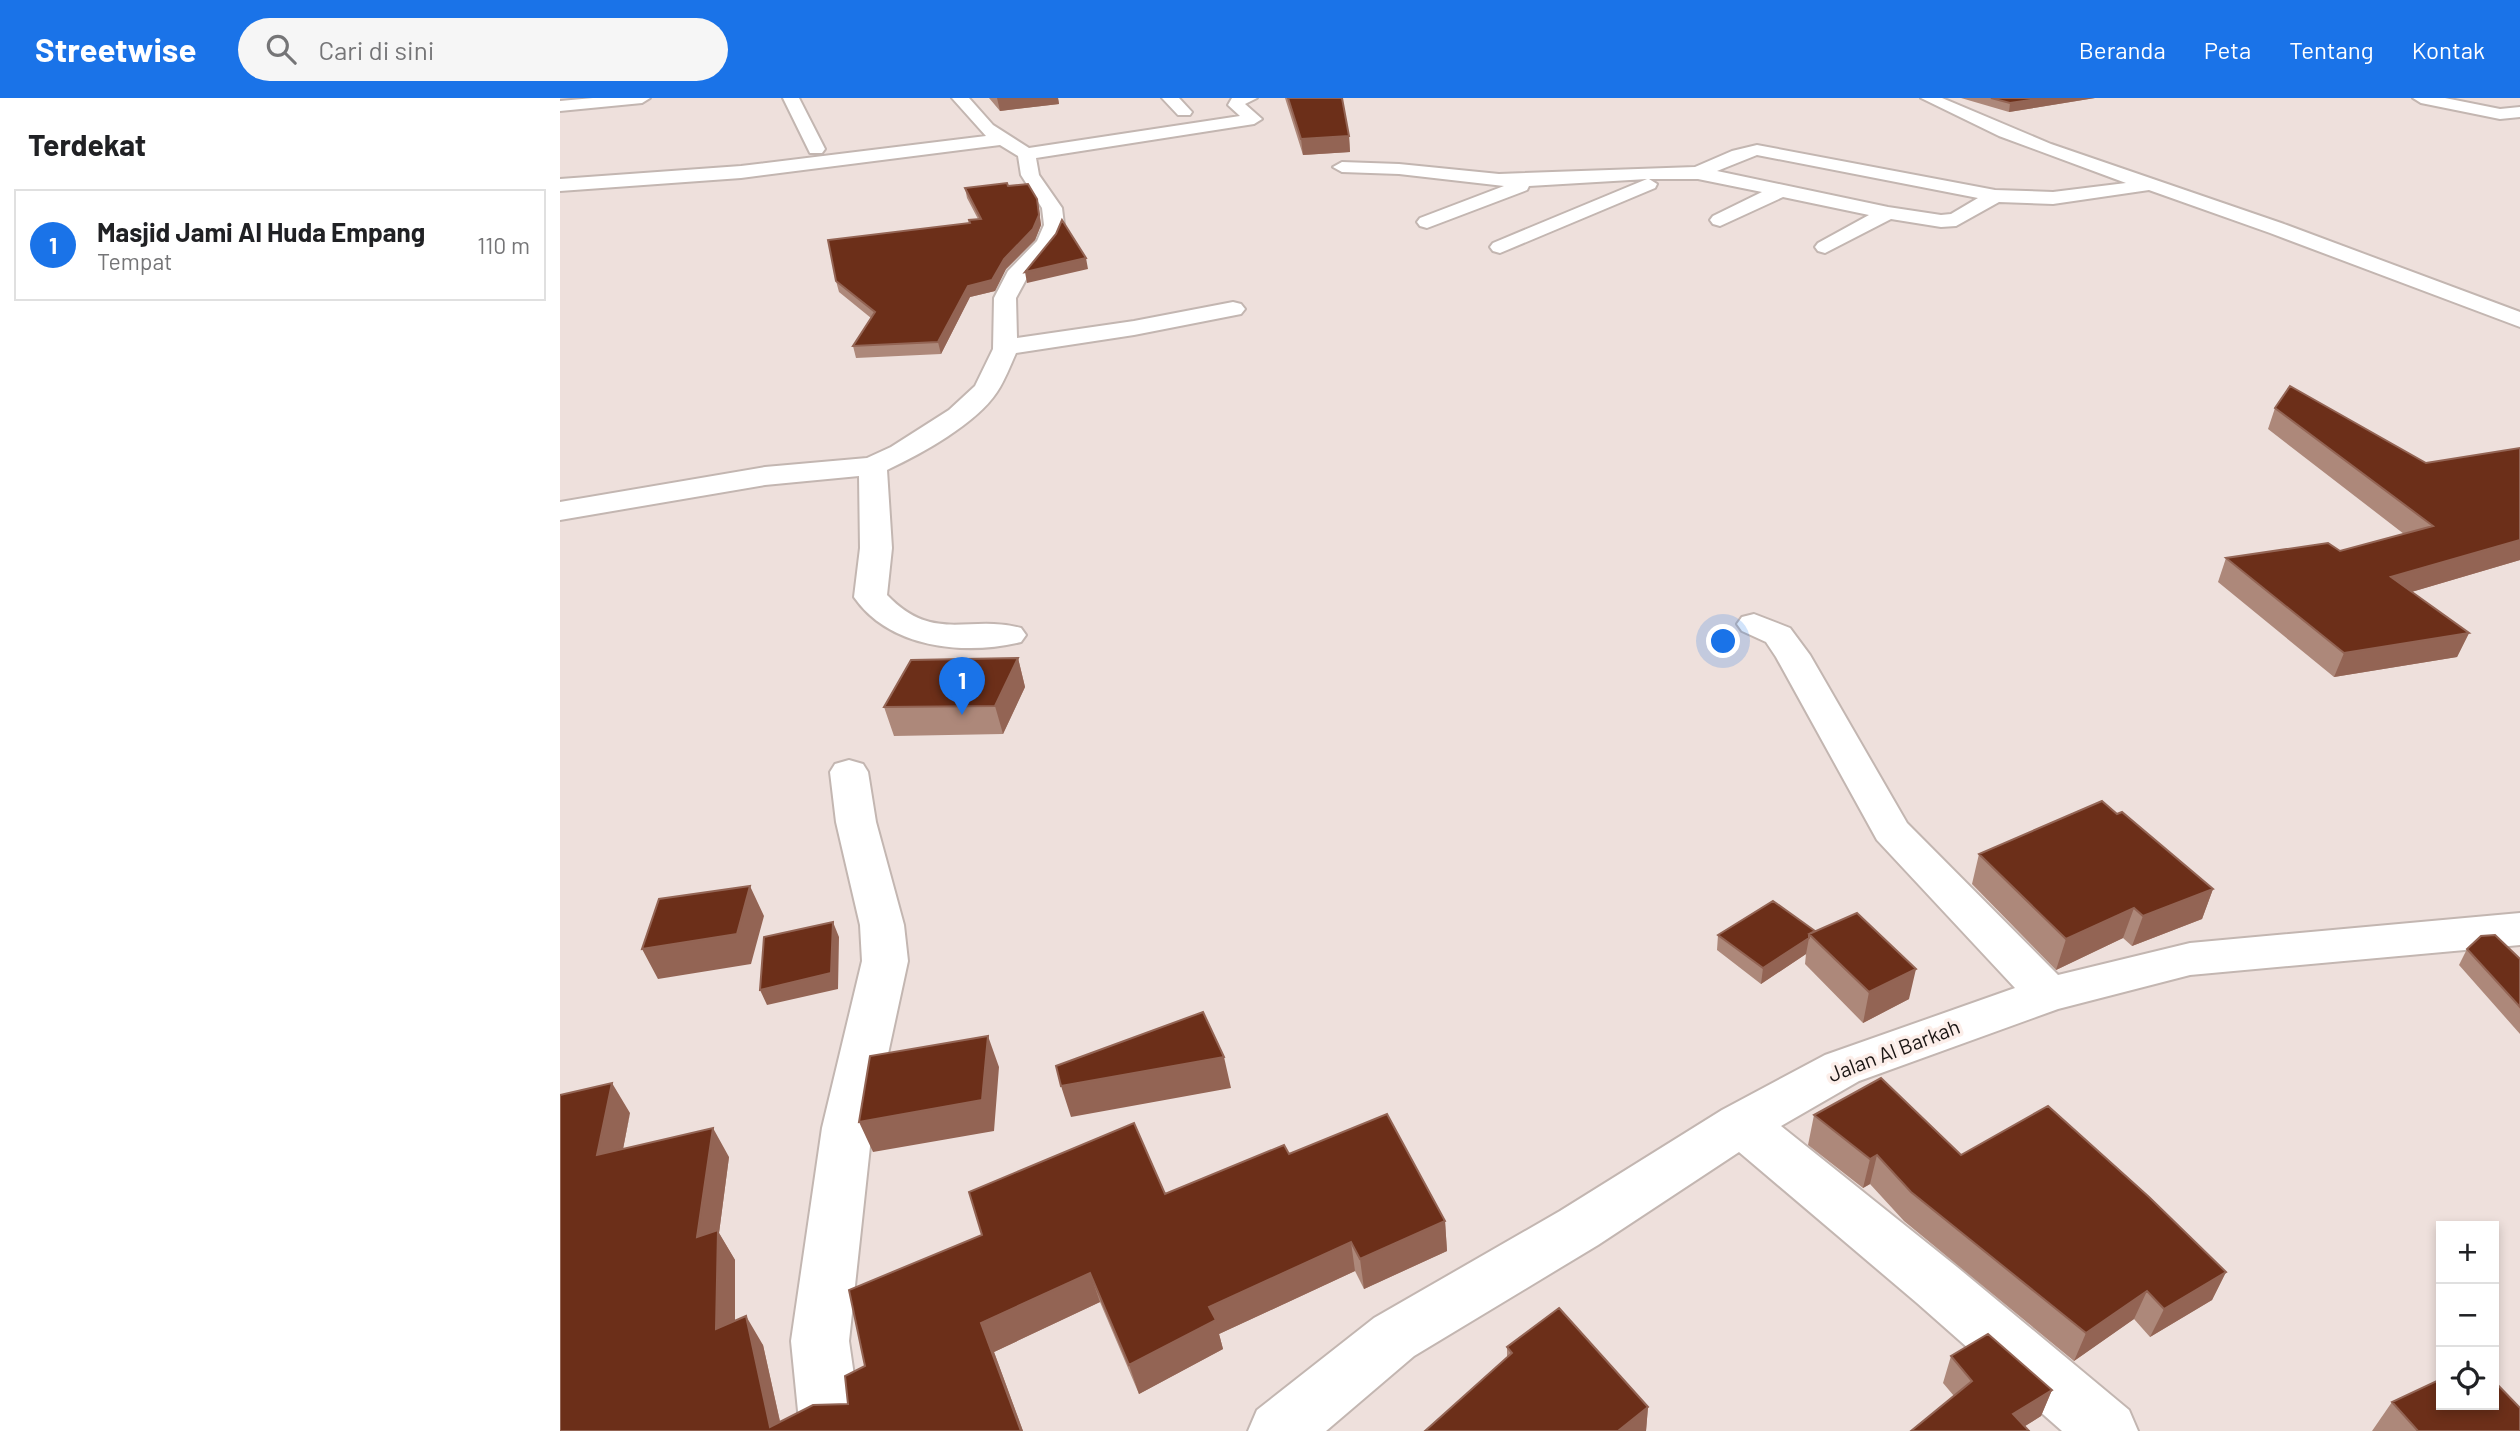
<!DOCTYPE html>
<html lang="id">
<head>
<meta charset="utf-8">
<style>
  :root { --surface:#fff; --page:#f6f6f6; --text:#202124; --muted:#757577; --line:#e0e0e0; --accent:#1a73e8 }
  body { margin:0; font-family:Barlow,sans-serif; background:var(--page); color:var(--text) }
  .controls { position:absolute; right:21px; bottom:21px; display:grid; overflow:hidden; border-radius:0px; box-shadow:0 4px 10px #0003 }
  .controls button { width:63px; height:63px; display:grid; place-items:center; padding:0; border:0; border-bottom:2px solid var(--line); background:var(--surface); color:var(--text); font:35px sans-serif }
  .you { position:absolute; left:1164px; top:544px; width:24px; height:24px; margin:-18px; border:5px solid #fff; border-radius:50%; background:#1a73e8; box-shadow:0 0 0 10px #1a73e833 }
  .badge { display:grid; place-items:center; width:46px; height:46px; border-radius:50%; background:var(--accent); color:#fff; font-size:23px; font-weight:700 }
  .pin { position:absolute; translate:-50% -58px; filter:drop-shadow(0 2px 4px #0008) }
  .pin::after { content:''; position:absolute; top:37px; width:24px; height:21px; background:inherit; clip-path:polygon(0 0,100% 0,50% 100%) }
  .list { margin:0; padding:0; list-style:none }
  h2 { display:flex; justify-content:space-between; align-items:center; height:91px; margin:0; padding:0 28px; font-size:30px }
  h2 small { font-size:23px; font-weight:400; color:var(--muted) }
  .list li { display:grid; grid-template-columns:46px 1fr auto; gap:21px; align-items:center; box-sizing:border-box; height:112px; margin:0 14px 14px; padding:0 14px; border:2px solid var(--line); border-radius:0px }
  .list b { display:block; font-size:26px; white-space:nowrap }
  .list p { margin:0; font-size:23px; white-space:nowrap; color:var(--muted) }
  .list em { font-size:23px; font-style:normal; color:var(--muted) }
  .icon { flex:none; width:38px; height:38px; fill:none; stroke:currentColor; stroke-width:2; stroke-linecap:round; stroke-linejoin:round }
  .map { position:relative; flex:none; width:1960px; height:1333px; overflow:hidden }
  header { display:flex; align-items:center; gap:42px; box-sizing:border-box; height:98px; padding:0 35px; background:var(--accent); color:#fff }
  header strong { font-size:33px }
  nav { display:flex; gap:38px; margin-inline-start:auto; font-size:24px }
  .search { width:490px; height:63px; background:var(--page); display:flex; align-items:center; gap:18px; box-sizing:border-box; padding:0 24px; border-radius:38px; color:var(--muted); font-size:26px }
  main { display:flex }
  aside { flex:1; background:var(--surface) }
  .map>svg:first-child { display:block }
</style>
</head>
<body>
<header>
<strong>Streetwise</strong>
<div class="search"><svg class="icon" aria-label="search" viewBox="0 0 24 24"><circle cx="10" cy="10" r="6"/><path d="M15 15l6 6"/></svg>Cari di sini</div>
<nav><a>Beranda</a><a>Peta</a><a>Tentang</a><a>Kontak</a></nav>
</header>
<main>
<aside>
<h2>Terdekat<small></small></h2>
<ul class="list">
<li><span class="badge">1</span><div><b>Masjid Jami Al Huda Empang</b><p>Tempat</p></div><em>110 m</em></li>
</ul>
</aside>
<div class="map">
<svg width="1960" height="1333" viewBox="0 0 1960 1333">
  <rect width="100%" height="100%" fill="#eee0dc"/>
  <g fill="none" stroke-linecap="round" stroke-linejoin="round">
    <!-- minor casing -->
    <g stroke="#c3b6b1" stroke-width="4">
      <path id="minor" d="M 33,0 L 90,0 L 82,5 L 0,13 L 0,3 Z
        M 223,0 L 239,0 L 265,51 L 262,55 L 250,55 Z
        M 392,0 L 409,0 L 433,27 L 469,50 L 680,18 L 668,7 L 672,0 L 697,0 L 685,6 L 702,21 L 694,26 L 476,60 L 479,77 L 502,110 L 504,127 L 496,145 L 469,176 L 456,200 L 457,240 L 574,223 L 673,204 L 681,206 L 685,211 L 681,216 L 574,237 L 456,255 C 450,268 445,282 437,294 C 416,326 361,356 327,372 L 332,450 L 327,497 C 374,546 408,516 461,530 L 466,537 L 461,544 C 404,558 329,550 294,499 L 300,450 L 299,378 L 205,387 L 0,422 L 0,404 L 205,369 L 307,360 L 331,349 L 389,312 L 415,288 L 433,251 L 434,200 L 448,173 L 477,143 L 484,127 L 482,110 L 461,77 L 458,58 L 440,47 L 181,80 L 0,93 L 0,81 L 181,68 L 426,38 Z
        M 602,0 L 619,0 L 632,14 L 630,17 L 618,17 Z
        M 1361,0 L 1382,0 L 1491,46 L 1724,126 L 1960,214 L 1960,229 L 1710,135 L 1589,92 L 1493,106 L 1439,104 L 1396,128 L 1381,129 L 1331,121 L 1265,155 L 1258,153 L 1255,149 L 1258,145 L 1309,117 L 1223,99 L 1160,128 L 1153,126 L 1150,122 L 1153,118 L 1202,94 L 1138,81 L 1089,81 L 1097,86 L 1095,90 L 940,155 L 933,153 L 930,149 L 933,145 L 1087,81 L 969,88 L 967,92 L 867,130 L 860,128 L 857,124 L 860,120 L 944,88 L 839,76 L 782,74 L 773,69 L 782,64 L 839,66 L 939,76 L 1135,69 L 1172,53 L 1197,47 L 1435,92 L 1493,94 L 1566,85 L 1439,38 ZM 1197,57 L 1418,100 L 1391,116 L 1381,117 L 1328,109 L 1157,73 Z
        M 1853,0 L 1885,0 L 1940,11 L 1960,9 L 1960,19 L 1940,21 L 1861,5 Z
        M 1194,516 L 1230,530 L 1250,557 L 1347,725 L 1498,877 L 1630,845 L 1960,815 L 1960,847 L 1630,877 L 1498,911 L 1299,983 L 1221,1028 L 1397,1169 L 1569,1312 L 1578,1333 L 1502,1333 L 1357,1205 L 1179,1054 L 1038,1147 L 854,1258 L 766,1333 L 688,1333 L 697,1312 L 814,1220 L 1000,1113 L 1162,1012 L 1265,957 L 1455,890 L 1317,742 L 1216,559 L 1206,544 L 1182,533 L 1177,526 L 1182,519 Z
        M 289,662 L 303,666 L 308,674 L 316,724 L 344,827 L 348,863 L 312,1030 L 289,1243 L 302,1333 L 240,1333 L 231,1243 L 262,1030 L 302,863 L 300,827 L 276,724 L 270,674 L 275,666 Z"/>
    </g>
    <!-- minor -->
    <use href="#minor" fill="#fff" fill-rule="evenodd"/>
  </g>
  <!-- wall -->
  <path fill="#ad887a" d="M 429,0 L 498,0 L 499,6 L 440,13 Z
    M 725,0 L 782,0 L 789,38 L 790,54 L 743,57 Z
    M 1401,0 L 1535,0 L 1449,14 Z
    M 448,88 L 479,111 L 481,127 L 475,142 L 446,171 L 435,193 L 410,199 L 381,256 L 296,260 L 293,248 L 311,220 L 279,194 L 276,183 L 418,121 L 407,100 L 405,90 Z
    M 1715,310 L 1960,462 L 1851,494 L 1909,535 L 1897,559 L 1774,579 L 1658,484 L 1666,460 L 1780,453 L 1844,436 L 1708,331 Z
    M 458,560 L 465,589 L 443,636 L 334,638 L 324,609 Z
    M 1557,716 L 1653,791 L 1642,821 L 1572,848 L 1563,840 L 1496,872 L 1412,786 L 1419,756 Z
    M 1213,803 L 1349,901 L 1303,925 L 1245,866 L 1246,856 L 1201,886 L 1157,852 L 1158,837 Z
    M 1907,851 L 1960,861 L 1960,936 L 1899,867 Z
    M 70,1015 L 63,1051 L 169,1059 L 159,1135 L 175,1162 L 175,1223 L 203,1247 L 220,1323 L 288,1306 L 305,1268 L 605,1096 L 729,1056 L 885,1123 L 887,1153 L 804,1191 L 795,1173 L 659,1236 L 663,1251 L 579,1296 L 540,1204 L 434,1254 L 463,1333 L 0,1333 Z
    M 1254,1017 L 1401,1057 L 1666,1174 L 1652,1202 L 1590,1239 L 1574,1221 L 1514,1263 L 1344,1123 L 1310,1086 L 1303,1090 L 1248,1047 Z
    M 947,1249 L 1088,1309 L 1086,1333 L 865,1333 L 947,1260 Z
    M 1391,1258 L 1492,1292 L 1481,1318 L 1465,1328 L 1394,1298 L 1383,1285 Z
    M 1832,1304 L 1960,1333 L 1812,1333 Z"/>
  <!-- shaded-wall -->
  <path fill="#936454" d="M 437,0 L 498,0 L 499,6 L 440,13 Z
    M 1484,0 L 1535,0 L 1449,14 L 1450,5 Z
    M 789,38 L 790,54 L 743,57 L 741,41 Z
    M 477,101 L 481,127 L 475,142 L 446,171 L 435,193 L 410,199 L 381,256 L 378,244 L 408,188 Z
    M 526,160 L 528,171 L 467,185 L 465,174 Z
    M 1960,442 L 1960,462 L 1821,503 L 1831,479 Z
    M 1909,535 L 1897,559 L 1774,579 L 1784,555 Z
    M 458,560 L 465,589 L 443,636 L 435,608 Z
    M 190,788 L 204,818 L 191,866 L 98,881 L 82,851 Z
    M 1653,791 L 1642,821 L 1572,848 L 1583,818 Z
    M 1574,810 L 1563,840 L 1496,872 L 1506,841 Z
    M 273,824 L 279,839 L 278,891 L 207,907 L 200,892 Z
    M 1249,840 L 1246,856 L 1201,886 L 1203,870 Z
    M 1356,871 L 1349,901 L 1303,925 L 1309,894 Z
    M 428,938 L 439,969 L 434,1033 L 313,1054 L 299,1024 Z
    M 664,959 L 671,990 L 511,1019 L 501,988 Z
    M 52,985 L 70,1015 L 56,1087 L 37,1057 Z
    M 153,1030 L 169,1059 L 159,1135 L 175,1162 L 175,1260 L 156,1231 L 137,1139 Z
    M 1317,1057 L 1310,1086 L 1303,1090 L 1310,1061 Z
    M 885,1123 L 887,1153 L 804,1191 L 800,1161 Z
    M 791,1144 L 795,1173 L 659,1236 L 663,1251 L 579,1296 L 569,1267 L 649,1209 Z
    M 1666,1174 L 1652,1202 L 1590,1239 L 1604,1211 Z
    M 530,1175 L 540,1204 L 434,1254 L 463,1333 L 461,1333 L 421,1225 Z
    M 1587,1193 L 1574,1221 L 1514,1263 L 1526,1235 Z
    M 186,1218 L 203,1247 L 222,1333 L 210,1329 Z
    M 1492,1292 L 1481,1318 L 1457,1333 L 1453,1316 Z
    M 1088,1309 L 1086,1333 L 1058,1333 Z"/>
  <!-- building -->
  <path fill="#6c2f19" stroke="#936454" stroke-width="2" d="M 728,0 L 782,0 L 789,38 L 741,41 Z
    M 1431,0 L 1484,0 L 1450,5 Z
    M 447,85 L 448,88 L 468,86 L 477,101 L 479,117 L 473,131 L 444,161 L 432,182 L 408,188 L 378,244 L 293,248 L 315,214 L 276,183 L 268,142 L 410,125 L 409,122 L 421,121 L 405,90 Z
    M 502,122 L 526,160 L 465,174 L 496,136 Z
    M 1730,288 L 1866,365 L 1960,350 L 1960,442 L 1831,479 L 1909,535 L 1784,555 L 1666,460 L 1768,445 L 1780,453 L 1873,428 L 1715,310 Z
    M 458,560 L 435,608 L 324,609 L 351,562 Z
    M 1542,703 L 1557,716 L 1562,714 L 1653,791 L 1583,818 L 1574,810 L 1506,841 L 1419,756 Z
    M 190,788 L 177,836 L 82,851 L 99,801 Z
    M 1213,803 L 1255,833 L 1249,836 L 1249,840 L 1203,870 L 1158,837 Z
    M 1297,815 L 1356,871 L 1309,894 L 1249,836 Z
    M 273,824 L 271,875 L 200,892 L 204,839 Z
    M 1935,837 L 1960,861 L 1960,909 L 1907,851 L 1921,838 Z
    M 643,914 L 664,959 L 501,988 L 496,968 Z
    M 428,938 L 422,1002 L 299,1024 L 310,958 Z
    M 1321,980 L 1401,1057 L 1488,1008 L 1589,1099 L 1666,1174 L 1604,1211 L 1587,1193 L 1526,1235 L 1351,1094 L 1317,1057 L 1310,1061 L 1254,1017 Z
    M 52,985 L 37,1057 L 153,1030 L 137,1139 L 158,1132 L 156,1231 L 186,1218 L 210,1329 L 253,1307 L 288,1306 L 285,1278 L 305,1268 L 289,1192 L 422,1137 L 409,1094 L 574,1025 L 605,1096 L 724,1047 L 729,1056 L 827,1016 L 885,1123 L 800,1161 L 791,1144 L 649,1209 L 656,1222 L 569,1267 L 530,1175 L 421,1225 L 461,1333 L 0,1333 L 0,997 Z
    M 999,1210 L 1088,1309 L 1058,1333 L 865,1333 L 952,1255 L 947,1249 Z
    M 1428,1236 L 1492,1292 L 1453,1316 L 1469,1333 L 1351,1333 L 1412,1283 L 1391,1258 Z
    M 1881,1281 L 1881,1307 L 1934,1307 L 1934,1283 L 1960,1310 L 1960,1333 L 1858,1333 L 1832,1304 Z"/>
  <g text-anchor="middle" stroke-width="7" stroke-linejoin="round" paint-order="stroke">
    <!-- near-street labels -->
    <g font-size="21" fill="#1a1513" stroke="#fceee9">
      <text transform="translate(1334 953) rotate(-21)" y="7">Jalan Al Barkah</text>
    </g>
  </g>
</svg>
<div class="controls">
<button>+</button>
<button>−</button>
<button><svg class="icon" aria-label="locate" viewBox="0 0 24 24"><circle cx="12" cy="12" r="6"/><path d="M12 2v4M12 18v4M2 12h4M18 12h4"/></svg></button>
</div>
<div class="you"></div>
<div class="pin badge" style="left:402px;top:617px">1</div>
</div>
</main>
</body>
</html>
